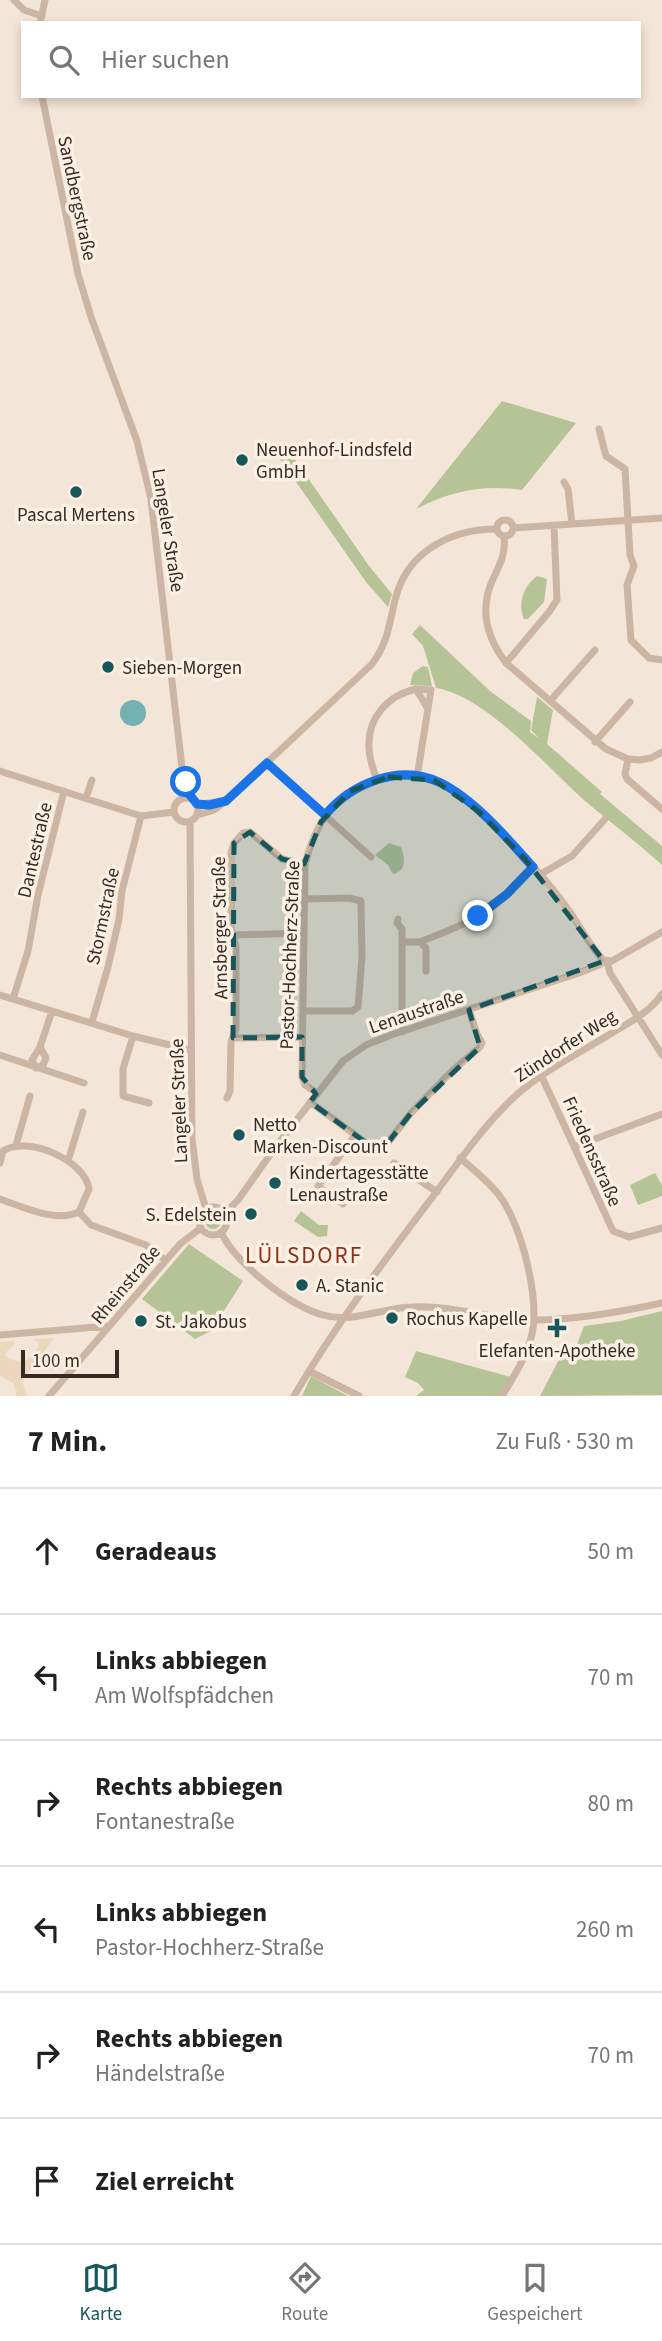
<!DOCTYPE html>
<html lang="de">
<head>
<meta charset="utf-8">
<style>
  :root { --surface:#fff; --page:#f6f6f6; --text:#222; --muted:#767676; --line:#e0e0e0; --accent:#17575b }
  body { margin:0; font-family:"Source Sans 3",sans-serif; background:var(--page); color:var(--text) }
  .scale { position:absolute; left:21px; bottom:18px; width:98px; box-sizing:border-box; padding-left:7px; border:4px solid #362a25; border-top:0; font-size:19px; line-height:24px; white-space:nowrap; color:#362a25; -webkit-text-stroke:5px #fbf0e4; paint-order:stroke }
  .stop { position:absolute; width:21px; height:21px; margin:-16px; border:5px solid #1a73e8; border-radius:50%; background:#fff }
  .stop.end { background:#1a73e8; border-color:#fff; box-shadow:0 2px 7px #0008 }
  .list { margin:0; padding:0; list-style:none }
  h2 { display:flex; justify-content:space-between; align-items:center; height:91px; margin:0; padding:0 28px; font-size:30px }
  h2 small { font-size:23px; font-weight:400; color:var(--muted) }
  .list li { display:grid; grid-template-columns:46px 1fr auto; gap:21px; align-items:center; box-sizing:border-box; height:126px; padding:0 28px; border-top:2px solid var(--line) }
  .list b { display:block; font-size:26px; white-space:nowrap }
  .list p { margin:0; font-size:23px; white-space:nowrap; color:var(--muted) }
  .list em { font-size:23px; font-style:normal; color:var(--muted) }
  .icon { flex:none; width:38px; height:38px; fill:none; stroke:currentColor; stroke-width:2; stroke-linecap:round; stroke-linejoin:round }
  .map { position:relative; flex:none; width:662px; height:1396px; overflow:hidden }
  .search { position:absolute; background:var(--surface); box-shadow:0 4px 10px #0003; left:21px; right:21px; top:21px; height:77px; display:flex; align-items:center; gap:18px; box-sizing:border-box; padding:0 24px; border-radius:0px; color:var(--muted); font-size:26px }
  .sheet { height:847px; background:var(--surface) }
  nav { display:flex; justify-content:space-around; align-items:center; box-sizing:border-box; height:98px; border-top:2px solid var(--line); background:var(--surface); font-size:19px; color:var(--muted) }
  nav a { display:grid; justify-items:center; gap:4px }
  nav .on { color:var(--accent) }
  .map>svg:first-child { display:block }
</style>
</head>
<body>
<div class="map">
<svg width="662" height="1396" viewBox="0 0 662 1396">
  <rect width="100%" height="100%" fill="#f3e5d7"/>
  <!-- green -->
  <path fill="#b5c396" d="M 502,401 L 576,423 L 522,490 C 484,484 450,491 416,509 Z
    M 285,445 L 369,566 L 392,594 L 388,607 L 366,582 L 280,459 Z
    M 537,576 L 547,579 L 544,602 L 528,619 L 524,619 C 517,603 524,586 537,576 Z
    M 420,625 L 490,691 L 531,721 L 530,732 L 540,739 L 531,730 L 537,697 L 553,710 L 547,744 L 602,792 L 600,794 L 662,846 L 662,865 C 637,842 610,822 584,800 C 546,766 486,696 436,688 L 423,646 L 412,634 Z
    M 423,666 L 428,667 L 432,686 L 410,685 L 413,673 Z
    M 389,843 L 401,847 C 405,858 407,871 393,874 L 388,865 L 375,855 Z
    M 655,1173 L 662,1185 L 662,1196 L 638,1205 L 630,1185 Z
    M 301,1211 L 319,1225 L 328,1225 L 327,1236 L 318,1237 L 294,1221 Z
    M205 1221a8 8 0 1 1 16 0a8 8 0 1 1-16 0Z
    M 189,1244 L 243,1281 L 211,1331 L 195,1339 L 142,1299 Z
    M 662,1311 L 662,1395 L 540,1396 L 566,1346 L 576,1347 L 584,1326 L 621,1321 Z
    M 416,1351 L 511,1377 L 499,1396 L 416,1396 L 424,1390 L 418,1383 L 405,1377 Z
    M 311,1376 L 348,1396 L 302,1396 Z"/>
  <!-- plaza -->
  <path fill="#edd7bc" d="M 54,1338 L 22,1381 L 27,1396 L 17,1396 L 13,1383 L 0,1376 L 0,1342 L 15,1341 L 15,1344 L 4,1354 L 9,1359 L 21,1362 L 27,1360 L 36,1351 L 39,1344 L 34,1339 Z"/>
  <!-- water -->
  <path fill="#74b1b3" d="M120 713a13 13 0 1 1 26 0a13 13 0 1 1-26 0Z"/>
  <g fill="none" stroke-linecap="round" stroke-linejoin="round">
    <!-- minor -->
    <path stroke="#ccb5a2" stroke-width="7" d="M 14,0 L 24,10 L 42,16
      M 40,23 L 45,0
      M 42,96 L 78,274 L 91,317 L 137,441 L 151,499 L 182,768 L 182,799
      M 599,429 L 606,456 L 625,469 L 630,555 L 634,566 L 627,585 L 631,640 L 649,658 L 662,660
      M 564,482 L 568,489 L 572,524
      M497 528a8 8 0 1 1 16 0a8 8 0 1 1-16 0Z
      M 513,528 L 662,518
      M 504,536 C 506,554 500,564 493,579 C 479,609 487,638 506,663 L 606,749 L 628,759 L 640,760 L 651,758 L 662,752
      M 506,663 L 549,612 L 557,600 L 554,526
      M 416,689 L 431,690 L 428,709 Z
      M 550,701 L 595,650
      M 595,742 L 630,702
      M 628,759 L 625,774 L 627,779 L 662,809
      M 267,763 L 371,857
      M 0,771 L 141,816 L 174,812
      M 417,777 L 428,709
      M 377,780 C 373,769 369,758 369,748 C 367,718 388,695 416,689
      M174 810a12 12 0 1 1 24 0a12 12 0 1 1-24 0Z
      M 86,798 L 92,780
      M 197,804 L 222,802
      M 198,815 L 214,810 L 226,801 L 372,664 C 390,640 389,620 397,593 C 411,549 454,529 496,529
      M 190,823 L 192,1139 L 197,1179 L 206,1209
      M 539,875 L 572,856 L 605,819
      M 398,919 L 397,923 L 402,929 L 402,1032
      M 233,935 L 303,933
      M 402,942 L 420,942 L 426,948 L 426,971
      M 420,942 C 445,932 472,922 494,906 C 508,895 520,880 533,867
      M 607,961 L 610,973 L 662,1055
      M 0,995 L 133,1036 L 190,1050
      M 13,999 L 28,951 L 38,895 L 64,791
      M 303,1011 L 352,1011 L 358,1007 L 362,957 L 361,901 L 349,898 L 304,899
      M 92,1022 L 108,967 L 119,919 L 122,891 L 141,816
      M 133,1036 L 123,1069 L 123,1096 L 149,1103
      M 233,1038 L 302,1037
      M 40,1047 L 46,1058 L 43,1065 L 36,1068 L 32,1060 L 40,1047 L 52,1011
      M 0,1055 L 84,1083
      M 541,1075 L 613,1231 L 629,1237 L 662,1228
      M 317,1093 L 305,1085 L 302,1077 L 305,864 C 314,828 332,796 368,783 C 389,775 414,773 436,781 C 474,796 546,878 570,912 C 581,928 590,946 603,960 L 612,961 L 662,932
      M 227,1098 L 230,1091 L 231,1042 L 236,1028 L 236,947 L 231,929 L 231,853 L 234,843 L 243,833 L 250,832 L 282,859 L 305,864
      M 310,1102 L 380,1153 L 411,1113 L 452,1071 L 480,1047 L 482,1043 L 477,1034 L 469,1010
      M 16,1145 L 30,1096
      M 576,1146 L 662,1114
      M 460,1158 C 473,1169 488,1181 499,1195 C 522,1225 541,1302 531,1338 C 525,1359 513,1378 502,1396
      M 68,1161 L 83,1112
      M 0,1163 L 3,1151 C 27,1135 85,1160 89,1189 L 79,1212 C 55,1223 23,1207 0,1199
      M 394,1163 L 437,1192
      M 343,1204 L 318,1186 L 355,1135
      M199 1221a14 14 0 1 1 28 0a14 14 0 1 1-28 0Z
      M 79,1212 L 91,1225 L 146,1245 L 165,1260
      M 224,1214 L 238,1200 L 277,1145 L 343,1061 L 366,1045 L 394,1034 L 579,973 L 599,965 L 604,961
      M 221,1232 C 235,1263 290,1306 323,1315 C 352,1324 384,1307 413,1307 C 454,1305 494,1320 535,1320 C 578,1320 621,1312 662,1303
      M 0,1335 L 109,1326
      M 309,1371 L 359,1396
      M 49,1396 L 180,1244 L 201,1228
      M 294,1396 C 336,1324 384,1261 434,1195 C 458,1163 481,1129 511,1100 C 540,1072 578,1054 612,1033 C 630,1022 650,1012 662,994"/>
  </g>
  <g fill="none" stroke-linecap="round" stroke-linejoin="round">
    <!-- route -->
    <path stroke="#1a73e8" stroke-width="9" d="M 186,782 L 189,794 L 197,804 L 209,805 L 226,801 L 267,763 L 325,815 C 352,783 400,763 441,783 C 475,800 508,839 533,867 L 507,894 L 478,916"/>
  </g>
  <!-- marked area -->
  <path fill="#17575b" fill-opacity="0.2" stroke="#17575b" stroke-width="5" stroke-dasharray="14 9" stroke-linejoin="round" d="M 388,777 L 434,780 L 478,811 L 525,859 L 604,961 L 469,1010 L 480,1047 L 411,1113 L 380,1153 L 310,1102 L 316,1094 L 302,1077 L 302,1037 L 233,1038 L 234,843 L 250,832 L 282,859 L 304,864 L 321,822 L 350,791 Z"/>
  <!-- markers -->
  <g fill="#17575b" stroke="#fbf0e4" stroke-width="2.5">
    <circle cx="242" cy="460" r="7"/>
    <circle cx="76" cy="492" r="7"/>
    <circle cx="108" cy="667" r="7"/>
    <circle cx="239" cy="1135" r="7"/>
    <circle cx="275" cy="1183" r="7"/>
    <circle cx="251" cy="1214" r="7"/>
    <circle cx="302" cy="1285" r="7"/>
    <circle cx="392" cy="1318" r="7"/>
    <circle cx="141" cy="1321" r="7"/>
    <path d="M553.5 1317.5h7v7h7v7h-7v7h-7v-7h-7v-7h7z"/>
  </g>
  <g text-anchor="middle" stroke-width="7" stroke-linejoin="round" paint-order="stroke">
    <!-- street labels -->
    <g font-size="19" fill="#362a25" stroke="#fbf0e4">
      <text transform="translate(78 198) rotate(78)" y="7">Sandbergstraße</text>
      <text transform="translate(169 530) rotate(81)" y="7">Langeler Straße</text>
      <text transform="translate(34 850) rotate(-77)" y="7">Dantestraße</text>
      <text transform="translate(102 916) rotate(-78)" y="7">Stormstraße</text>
      <text transform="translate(219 928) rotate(-91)" y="7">Arnsberger Straße</text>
      <text transform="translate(289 955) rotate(-88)" y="7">Pastor-Hochherz-Straße</text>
      <text transform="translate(416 1011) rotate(-19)" y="7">Lenaustraße</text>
      <text transform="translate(565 1045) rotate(-33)" y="7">Zündorfer Weg</text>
      <text transform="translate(178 1101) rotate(-92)" y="7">Langeler Straße</text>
      <text transform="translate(593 1151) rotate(66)" y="7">Friedensstraße</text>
      <text transform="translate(125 1284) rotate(-50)" y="7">Rheinstraße</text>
    </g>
    <!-- poi labels -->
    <g font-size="19" fill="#362a25" stroke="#fbf0e4" text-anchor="start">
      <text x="256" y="456">Neuenhof-Lindsfeld<tspan x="256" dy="22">GmbH</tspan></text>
      <text x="76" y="521" text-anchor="middle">Pascal Mertens</text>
      <text x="122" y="674">Sieben-Morgen</text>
      <text x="253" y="1131">Netto<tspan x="253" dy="22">Marken-Discount</tspan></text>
      <text x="289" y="1179">Kindertagesstätte<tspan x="289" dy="22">Lenaustraße</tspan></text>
      <text x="237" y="1221" text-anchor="end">S. Edelstein</text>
      <text x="316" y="1292">A. Stanic</text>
      <text x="406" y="1325">Rochus Kapelle</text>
      <text x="155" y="1328">St. Jakobus</text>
      <text x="557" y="1357" text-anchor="middle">Elefanten-Apotheke</text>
    </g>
    <!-- quarter labels -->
    <g font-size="23" letter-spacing="2" fill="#8c3117" stroke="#fbf0e4">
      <text x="304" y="1263">LÜLSDORF</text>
    </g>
  </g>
</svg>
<div class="scale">100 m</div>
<div class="stop" style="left:186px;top:782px"></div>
<div class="stop end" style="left:478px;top:916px"></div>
<div class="search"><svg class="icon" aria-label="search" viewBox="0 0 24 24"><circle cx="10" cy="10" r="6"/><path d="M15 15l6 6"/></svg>Hier suchen</div>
</div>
<section class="sheet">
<h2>7 Min.<small>Zu Fuß · 530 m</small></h2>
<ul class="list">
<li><svg class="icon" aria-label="ahead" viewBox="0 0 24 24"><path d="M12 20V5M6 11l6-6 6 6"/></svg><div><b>Geradeaus</b></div><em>50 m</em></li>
<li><svg class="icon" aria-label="left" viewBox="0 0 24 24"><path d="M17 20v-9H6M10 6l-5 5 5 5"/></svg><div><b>Links abbiegen</b><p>Am Wolfspfädchen</p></div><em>70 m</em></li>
<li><svg class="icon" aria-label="right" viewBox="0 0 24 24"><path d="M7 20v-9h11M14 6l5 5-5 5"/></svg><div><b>Rechts abbiegen</b><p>Fontanestraße</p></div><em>80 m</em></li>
<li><svg class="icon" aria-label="left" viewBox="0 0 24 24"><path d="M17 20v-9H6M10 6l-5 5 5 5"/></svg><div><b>Links abbiegen</b><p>Pastor-Hochherz-Straße</p></div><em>260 m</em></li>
<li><svg class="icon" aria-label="right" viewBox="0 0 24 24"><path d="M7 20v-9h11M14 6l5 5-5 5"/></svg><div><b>Rechts abbiegen</b><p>Händelstraße</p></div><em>70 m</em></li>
<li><svg class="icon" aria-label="arrive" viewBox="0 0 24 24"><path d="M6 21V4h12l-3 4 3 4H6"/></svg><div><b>Ziel erreicht</b></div></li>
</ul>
</section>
<nav>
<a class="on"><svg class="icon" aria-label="map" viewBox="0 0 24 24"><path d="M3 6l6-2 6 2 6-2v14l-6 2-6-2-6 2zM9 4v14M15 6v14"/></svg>Karte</a>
<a><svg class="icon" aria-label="directions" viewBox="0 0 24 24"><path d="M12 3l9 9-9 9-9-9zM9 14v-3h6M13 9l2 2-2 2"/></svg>Route</a>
<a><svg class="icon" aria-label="saved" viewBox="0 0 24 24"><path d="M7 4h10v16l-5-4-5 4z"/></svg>Gespeichert</a>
</nav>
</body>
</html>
